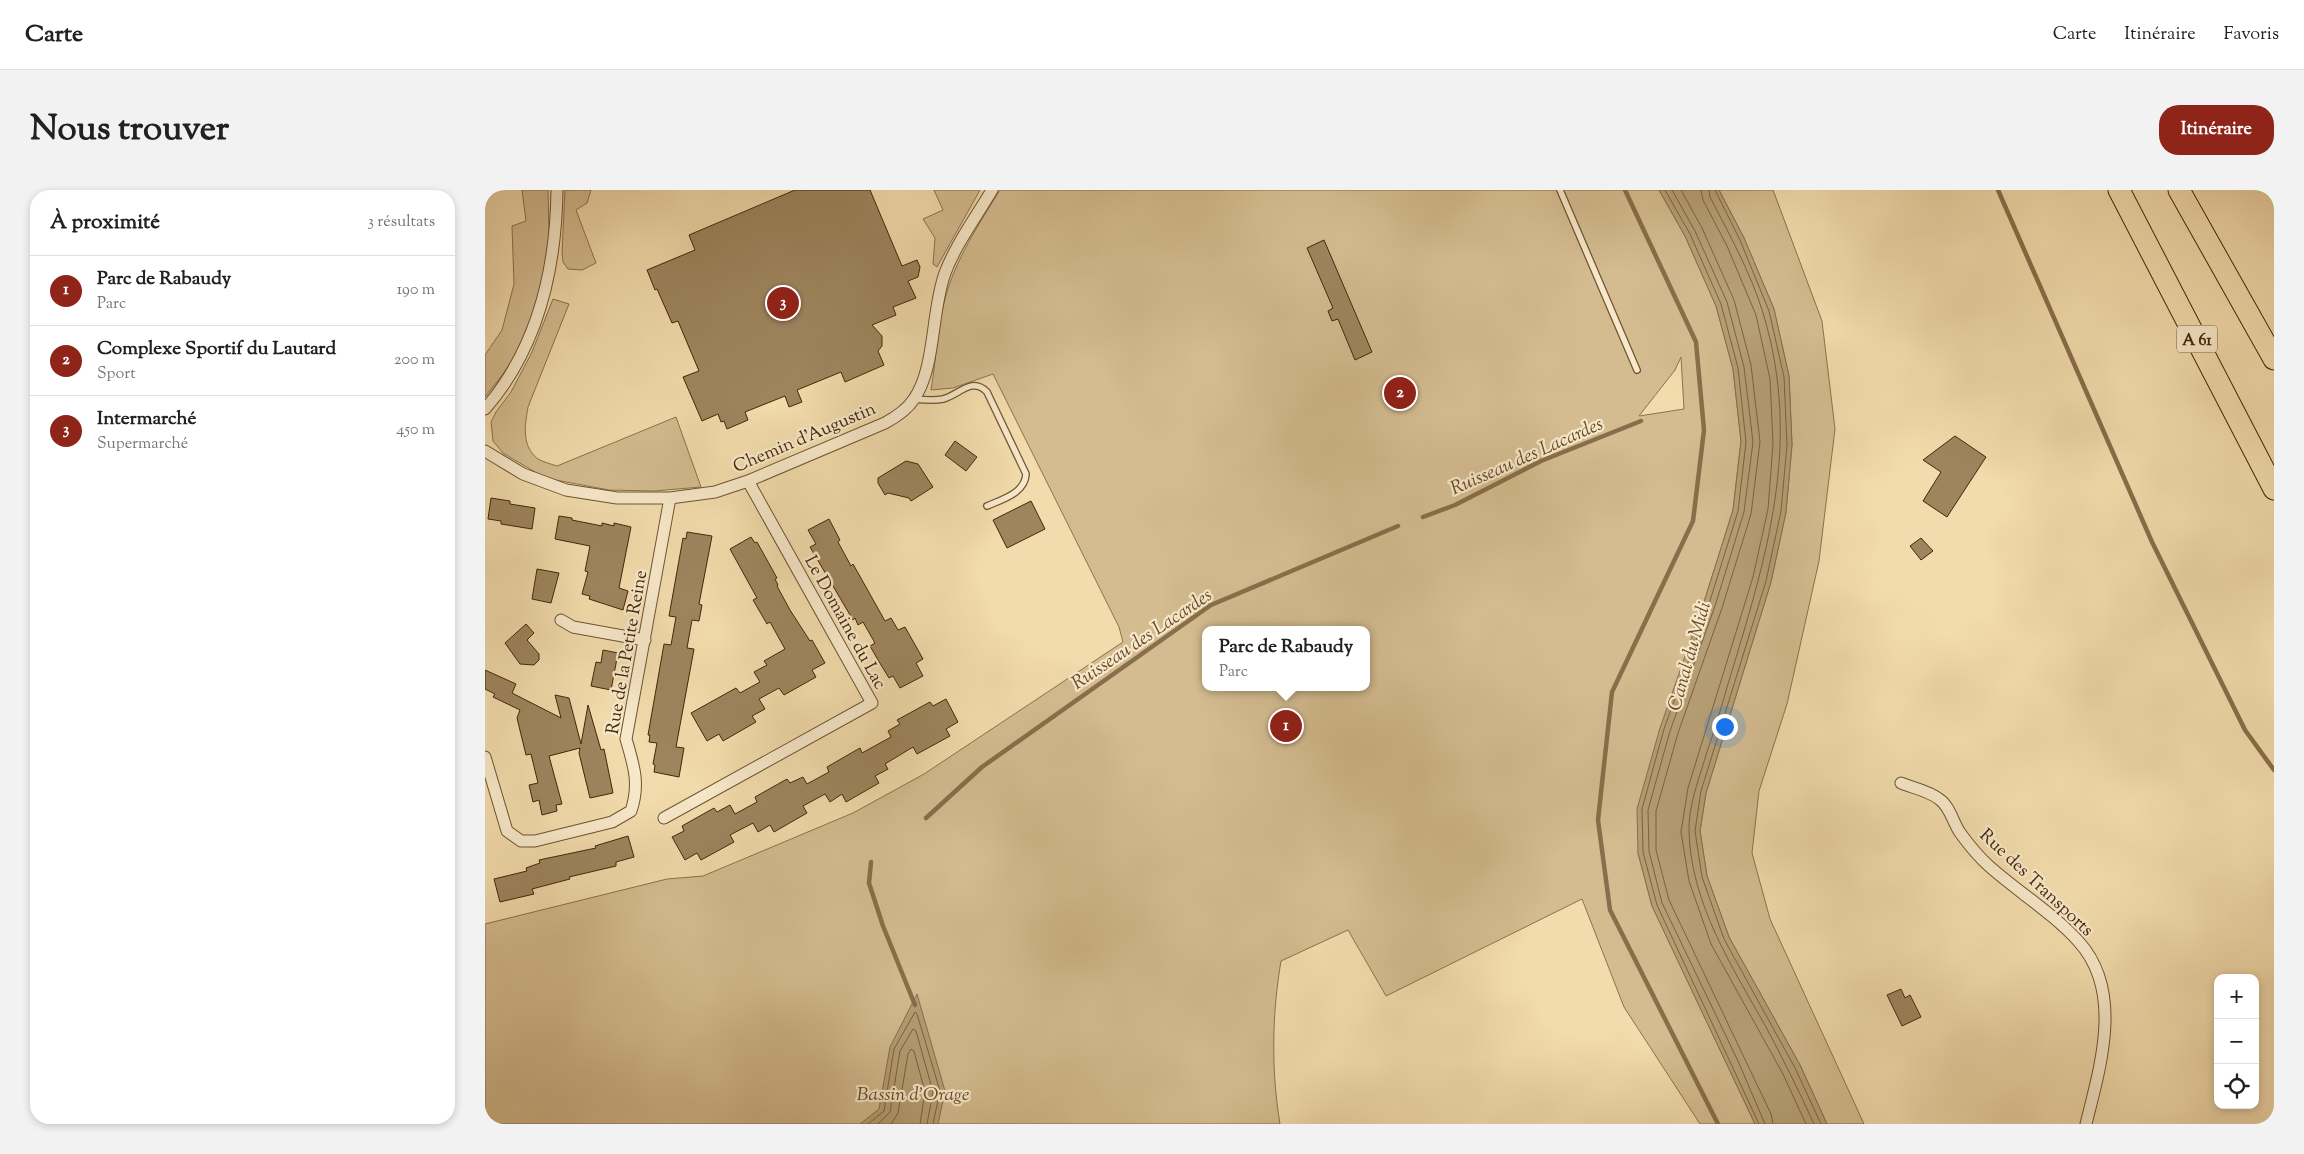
<!DOCTYPE html>
<html lang="fr">
<head>
<meta charset="utf-8">
<style>
  :root { --surface:#fff; --page:#f2f2f2; --text:#202124; --muted:#757577; --line:#e0e0e0; --accent:#8f2418 }
  body { margin:0; font-family:"Sorts Mill Goudy",serif; background:var(--page); color:var(--text) }
  .controls { position:absolute; right:15px; bottom:15px; display:grid; overflow:hidden; border-radius:10px; box-shadow:0 2px 8px #0003 }
  .controls button { width:45px; height:45px; display:grid; place-items:center; padding:0; border:0; border-bottom:1px solid var(--line); background:var(--surface); color:var(--text); font:25px sans-serif }
  .you { position:absolute; left:1239px; top:536px; width:18px; height:18px; margin:-12px; border:4px solid #fff; border-radius:50%; background:#1a73e8; box-shadow:0 0 0 8px #1a73e833 }
  .badge { display:grid; place-items:center; width:32px; height:32px; border-radius:50%; background:var(--accent); color:#fff; font-size:16px; font-weight:700 }
  .pin { position:absolute; translate:-50% -50%; border:2px solid #fff; box-shadow:0 1px 5px #0006 }
  .popup { position:absolute; left:717px; top:436px; width:168px; height:65px; box-sizing:border-box; display:grid; place-content:center; border-radius:10px; background:var(--surface); filter:drop-shadow(0 1px 4px #0005); font-size:16px; white-space:nowrap; color:var(--muted) }
  .popup b { font-size:19px; color:var(--text) }
  .popup::after { content:''; position:absolute; left:50%; top:100%; margin-left:-10px; border:10px solid transparent; border-top-color:var(--surface) }
  .list { margin:0; padding:0; list-style:none }
  h2 { display:flex; justify-content:space-between; align-items:center; height:65px; margin:0; padding:0 20px; font-size:21px }
  h2 small { font-size:16px; font-weight:400; color:var(--muted) }
  .list li { display:grid; grid-template-columns:32px 1fr auto; gap:15px; align-items:center; box-sizing:border-box; height:70px; padding:0 20px; border-top:1px solid var(--line) }
  .list b { display:block; font-size:19px; white-space:nowrap }
  .list p { margin:0; font-size:16px; white-space:nowrap; color:var(--muted) }
  .list em { font-size:16px; font-style:normal; color:var(--muted) }
  .icon { flex:none; width:28px; height:28px; fill:none; stroke:currentColor; stroke-width:2; stroke-linecap:round; stroke-linejoin:round }
  .map { position:relative; flex:none; width:1789px; height:934px; overflow:hidden; border-radius:20px }
  header { display:flex; align-items:center; gap:30px; box-sizing:border-box; height:70px; padding:0 25px; background:var(--surface); border-bottom:1px solid var(--line) }
  header strong { font-size:24px }
  nav { display:flex; gap:28px; margin-inline-start:auto; font-size:18px }
  .intro { display:flex; align-items:center; justify-content:space-between; box-sizing:border-box; height:120px; padding:0 30px }
  h1 { margin:0; font-size:35px }
  .button { padding:12px 22px; border-radius:20px; background:var(--accent); color:#fff; font-size:18px; font-weight:700 }
  main { display:flex; gap:30px; padding:0 30px }
  aside { flex:1; background:var(--surface); border-radius:20px; box-shadow:0 2px 8px #0003 }
  .map>svg:first-child { display:block }
</style>
</head>
<body>
<header>
<strong>Carte</strong>
<nav><a>Carte</a><a>Itinéraire</a><a>Favoris</a></nav>
</header>
<div class="intro"><h1>Nous trouver</h1><a class="button">Itinéraire</a></div>
<main>
<aside>
<h2>À proximité<small>3 résultats</small></h2>
<ul class="list">
<li><span class="badge">1</span><div><b>Parc de Rabaudy</b><p>Parc</p></div><em>190 m</em></li>
<li><span class="badge">2</span><div><b>Complexe Sportif du Lautard</b><p>Sport</p></div><em>200 m</em></li>
<li><span class="badge">3</span><div><b>Intermarché</b><p>Supermarché</p></div><em>450 m</em></li>
</ul>
</aside>
<div class="map">
<svg width="1789" height="934" viewBox="0 0 1789 934">
  <rect width="100%" height="100%" fill="#f2dbac"/>
  <filter id="stains"><feTurbulence type="fractalNoise" baseFrequency=".004" numOctaves="4"/><feColorMatrix values="0 0 0 0 .2 0 0 0 0 .09 0 0 0 0 .02 0 0 0 .5 -.17"/></filter>
  <radialGradient id="worn" r=".72"><stop offset=".6" stop-color="#630" stop-opacity="0"/><stop offset="1" stop-color="#630" stop-opacity=".3"/></radialGradient>
  <!-- green -->
  <path fill="#d4bc90" stroke="#8b724c" fill-rule="evenodd" d="M 37,0 L 63,0 C 63,14 64,28 64,42 C 62,86 48,132 27,170 C 20,183 9,195 0,207 L 0,165 L 17,140 L 29,94 L 27,36 L 41,31 Z
    M 80,0 L 106,0 L 102,13 L 91,20 L 111,73 L 97,80 L 83,79 L 78,72 L 77,62 Z
    M 449,0 L 495,0 L 452,77 L 448,74 L 450,48 L 438,29 L 458,20 Z
    M 515,0 L 1174,0 L 1200,46 L 1231,116 L 1248,179 L 1256,251 L 1248,320 L 1219,412 L 1153,663 L 1167,716 L 1270,934 L 1215,934 L 1139,817 L 1097,709 L 901,806 L 863,740 L 796,771 C 787,824 786,880 795,934 L 0,934 L 0,734 L 182,689 L 218,686 L 368,623 L 439,584 L 638,452 L 634,437 L 508,184 L 468,198 L 446,200 C 451,171 452,138 460,109 C 470,70 494,34 515,0 ZM 1196,167 L 1199,219 L 1154,226 L 1190,180 ZM 721,440 L 881,440 L 881,497 L 721,497 Z
    M 1234,0 L 1288,0 L 1337,131 L 1350,239 L 1334,371 L 1302,514 L 1274,601 L 1267,663 L 1285,729 L 1379,934 L 1342,934 L 1315,875 L 1244,747 L 1222,686 L 1215,641 L 1221,603 L 1286,392 L 1301,322 L 1307,255 L 1304,186 L 1289,119 L 1259,48 Z
    M 68,109 L 84,114 L 43,217 C 40,235 36,256 53,269 C 58,272 66,274 72,276 L 191,227 L 216,297 L 169,301 L 124,300 L 60,288 L 18,263 L 8,251 L 6,232 L 11,222 L 26,202 L 47,162 Z"/>
  <!-- water -->
  <path fill="#b69e75" stroke="#886e4a" d="M 1174,0 L 1234,0 L 1259,48 L 1289,119 L 1304,186 L 1307,254 L 1301,322 L 1286,392 L 1221,603 L 1215,641 L 1222,686 L 1244,747 L 1315,875 L 1342,934 L 1270,934 L 1167,716 L 1153,663 L 1152,619 L 1175,538 L 1219,412 L 1248,320 L 1256,251 L 1248,179 L 1231,116 L 1200,46 Z
    M 432,804 L 460,901 L 453,934 L 375,934 L 394,919 L 405,857 Z"/>
  <g fill="none" stroke-linecap="round" stroke-linejoin="round">
    <!-- shore -->
    <path stroke="#7c623f" stroke-width="1" d="M 1180,0 L 1205,44 L 1236,114 L 1253,178 L 1261,252 L 1253,321 L 1224,414 L 1179,539 L 1157,619 L 1158,662 L 1172,715 L 1274,934
      M 1187,0 L 1210,41 L 1242,112 L 1259,177 L 1268,252 L 1259,322 L 1230,416 L 1185,541 L 1163,620 L 1164,661 L 1177,713 L 1253,871 L 1280,934
      M 1196,0 L 1217,38 L 1249,110 L 1266,175 L 1275,252 L 1266,324 L 1237,418 L 1193,543 L 1171,621 L 1171,660 L 1184,710 L 1286,924 L 1288,934
      M 1216,0 L 1218,10 L 1242,56 L 1271,125 L 1285,189 L 1288,254 L 1283,319 L 1268,387 L 1203,598 L 1196,642 L 1204,691 L 1226,754 L 1298,884 L 1321,934
      M 1224,0 L 1225,7 C 1244,44 1266,83 1278,123 C 1318,254 1281,369 1243,494 C 1236,518 1229,542 1221,565 C 1214,589 1203,616 1204,642 C 1206,713 1247,777 1281,837 C 1298,869 1314,901 1329,934
      M 1230,0 L 1255,50 L 1284,121 L 1299,187 L 1302,255 L 1296,321 L 1281,391 L 1216,601 L 1210,641 L 1217,687 L 1239,749 L 1310,878 L 1336,934
      M 383,934 L 399,921 L 409,859 L 430,822 L 432,824 L 455,901 L 448,934
      M 393,934 L 405,922 L 415,861 L 428,839 L 431,841 L 448,902 L 442,934
      M 406,934 L 413,923 L 423,864 L 426,859 L 429,861 L 440,902 L 435,934"/>
    <!-- stream -->
    <path stroke="#886e4a" stroke-width="4.5" d="M 1140,0 L 1211,152 L 1219,240 L 1208,331 L 1127,502 L 1113,630 L 1125,720 L 1233,934
      M 1513,0 L 1667,352 L 1760,540 L 1789,580
      M 938,327 L 970,315 L 1056,271 L 1156,231
      M 441,628 L 497,577 L 726,415 L 913,336
      M 386,672 L 384,693 L 398,736 L 430,815"/>
  </g>
  <!-- building -->
  <path fill="#9e855e" stroke="#422709" d="M 310,0 L 385,0 L 417,76 L 432,70 L 435,77 L 433,87 L 423,91 L 431,108 L 408,117 L 411,125 L 387,135 L 397,146 L 397,156 L 393,161 L 399,175 L 360,192 L 356,182 L 312,200 L 317,212 L 304,217 L 300,206 L 260,222 L 263,230 L 242,239 L 239,231 L 236,232 L 233,224 L 217,231 L 198,187 L 214,181 L 193,131 L 187,133 L 172,99 L 170,100 L 162,80 L 210,60 L 204,45 Z
    M 839,50 L 887,162 L 870,170 L 853,129 L 847,131 L 843,121 L 848,118 L 822,58 Z
    M 1470,246 L 1501,267 L 1462,327 L 1438,311 L 1456,282 L 1438,270 Z
    M 470,251 L 492,267 L 481,281 L 460,265 Z
    M 421,271 L 433,274 L 448,297 L 426,311 L 424,308 L 403,303 L 400,305 L 393,293 L 393,288 Z
    M 6,308 L 25,311 L 25,314 L 50,318 L 47,339 L 16,334 L 16,331 L 3,329 Z
    M 546,311 L 560,339 L 522,358 L 508,330 Z
    M 74,326 L 87,328 L 87,330 L 117,336 L 117,333 L 129,336 L 129,333 L 146,337 L 134,398 L 143,401 L 138,420 L 104,409 L 105,406 L 97,404 L 103,382 L 100,381 L 105,356 L 70,349 Z
    M 344,329 L 355,350 L 353,352 L 366,376 L 368,374 L 400,431 L 406,428 L 413,440 L 420,437 L 438,469 L 431,473 L 438,486 L 415,498 L 408,486 L 404,488 L 393,470 L 385,456 L 390,453 L 378,432 L 373,435 L 370,428 L 368,430 L 325,357 L 331,354 L 323,340 Z
    M 202,342 L 227,346 L 214,414 L 217,415 L 214,431 L 207,430 L 202,458 L 209,459 L 191,557 L 199,558 L 194,587 L 169,582 L 170,575 L 168,574 L 172,553 L 164,552 L 165,545 L 163,545 L 179,454 L 186,455 L 191,427 L 184,426 L 198,348 L 201,349 Z
    M 266,347 L 270,353 L 272,352 L 292,388 L 290,389 L 293,395 L 292,396 L 305,420 L 325,451 L 327,450 L 340,473 L 327,480 L 331,487 L 299,505 L 294,498 L 274,509 L 280,519 L 267,526 L 271,532 L 238,551 L 234,544 L 222,551 L 206,523 L 251,498 L 255,503 L 275,492 L 269,482 L 282,475 L 279,471 L 300,459 L 285,432 L 282,434 L 268,410 L 272,408 L 245,359 Z
    M 1436,348 L 1448,361 L 1436,370 L 1425,356 Z
    M 52,379 L 74,383 L 66,413 L 47,409 Z
    M 41,434 L 49,443 L 42,450 L 54,464 L 54,470 L 49,475 L 35,474 L 20,453 Z
    M 118,460 L 133,463 L 126,500 L 106,496 L 111,472 L 116,473 Z
    M 0,480 L 31,494 L 27,503 L 76,528 L 70,505 L 84,508 L 96,554 L 103,515 L 116,560 L 119,559 L 128,603 L 105,608 L 94,563 L 95,558 L 64,566 L 77,614 L 71,615 L 72,621 L 57,625 L 54,610 L 48,612 L 44,595 L 53,593 L 46,564 L 41,565 L 32,528 L 35,520 L 8,507 L 10,504 L 0,499 Z
    M 461,509 L 473,532 L 461,539 L 465,546 L 432,564 L 428,557 L 400,574 L 403,579 L 390,586 L 394,593 L 361,612 L 357,604 L 345,612 L 340,604 L 318,616 L 322,623 L 289,642 L 285,635 L 273,642 L 268,633 L 245,645 L 249,652 L 216,670 L 212,663 L 200,670 L 187,647 L 199,641 L 197,636 L 229,618 L 232,622 L 245,615 L 250,624 L 272,612 L 270,607 L 302,589 L 305,593 L 318,587 L 322,594 L 344,582 L 342,577 L 375,558 L 377,563 L 406,547 L 403,541 L 415,534 L 412,530 L 445,512 L 448,516 Z
    M 143,646 L 149,667 L 131,672 L 131,676 L 84,687 L 85,689 L 47,699 L 49,704 L 15,712 L 9,689 L 42,681 L 41,678 L 55,673 L 54,670 L 111,658 L 110,656 Z
    M 1416,799 L 1420,808 L 1425,805 L 1436,827 L 1417,836 L 1402,805 Z"/>
  <g fill="none" stroke-linecap="round" stroke-linejoin="round">
    <!-- lane casing -->
    <g stroke="#6e5432" stroke-width="8">
      <path id="lane" d="M 1075,0 L 1152,180
        M 429,209 C 439,210 449,211 458,209 C 474,205 487,186 502,202 L 541,284 C 540,303 518,309 502,316"/>
    </g>
    <!-- street casing -->
    <g stroke="#6e5432" stroke-width="13">
      <path id="street" d="M 0,219 C 53,158 71,79 72,0
        M 0,261 L 38,284 L 81,300 L 132,308 L 185,308 L 230,302 L 263,291 L 400,233 C 411,227 422,220 429,209 C 451,177 446,121 460,83 C 471,54 491,27 507,0
        M 76,430 L 88,437 L 160,450
        M 0,567 L 22,641 L 36,651 L 50,651 L 127,632 L 146,621 C 155,594 149,576 141,549 L 185,308
        M 1416,593 C 1428,598 1444,601 1454,609 C 1466,617 1468,634 1476,644 C 1484,655 1494,667 1504,676 C 1533,702 1568,723 1594,752 C 1639,802 1615,877 1601,934
        M 179,628 L 387,513 L 263,291"/>
    </g>
    <!-- highway casing -->
    <g stroke="#422709" stroke-width="23">
      <path id="highway" d="M 1634,0 L 1789,299
        M 1694,0 L 1789,169"/>
    </g>
    <!-- lane -->
    <use href="#lane" stroke="#f7e8c9" stroke-width="5.5"/>
    <!-- street -->
    <use href="#street" stroke="#f7e8c9" stroke-width="11"/>
    <!-- highway -->
    <use href="#highway" stroke="#f2dbac" stroke-width="21"/>
  </g>
  <g text-anchor="middle" stroke-width="4.5" stroke-linejoin="round" paint-order="stroke">
    <!-- shield labels -->
    <rect fill="#f7e8c9" stroke="#786143" stroke-width="1" x="1692" y="135.5" width="40" height="27" rx="4"/>
    <g font-size="16" font-weight="bold" fill="#422709">
      <text x="1712" y="155">A 61</text>
    </g>
    <!-- street labels -->
    <g font-size="18" fill="#422709" stroke="#f7e8c9">
      <text transform="translate(319 247) rotate(-23)" y="6">Chemin d'Augustin</text>
      <text transform="translate(361 432) rotate(61)" y="6">Le Domaine du Lac</text>
      <text transform="translate(141 462) rotate(-80)" y="6">Rue de la Petite Reine</text>
      <text transform="translate(1552 692) rotate(43)" y="6">Rue des Transports</text>
    </g>
    <!-- water labels -->
    <g font-size="19" font-style="italic" fill="#654b29" stroke="#f7e8c9">
      <text transform="translate(1041 265) rotate(-24)" y="7">Ruisseau des Lacardes</text>
      <text transform="translate(656 448) rotate(-34)" y="7">Ruisseau des Lacardes</text>
      <text transform="translate(1203 466) rotate(-74)" y="7">Canal du Midi</text>
      <text x="428" y="910">Bassin d'Orage</text>
    </g>
  </g>
  <rect width="100%" height="100%" filter="url(#stains)"/>
  <rect width="100%" height="100%" fill="url(#worn)"/>
</svg>
<div class="controls">
<button>+</button>
<button>−</button>
<button><svg class="icon" aria-label="locate" viewBox="0 0 24 24"><circle cx="12" cy="12" r="6"/><path d="M12 2v4M12 18v4M2 12h4M18 12h4"/></svg></button>
</div>
<div class="you"></div>
<div class="pin badge" style="left:801px;top:536px">1</div>
<div class="popup"><b>Parc de Rabaudy</b>Parc</div>
<div class="pin badge" style="left:915px;top:203px">2</div>
<div class="pin badge" style="left:298px;top:113px">3</div>
</div>
</main>
</body>
</html>
